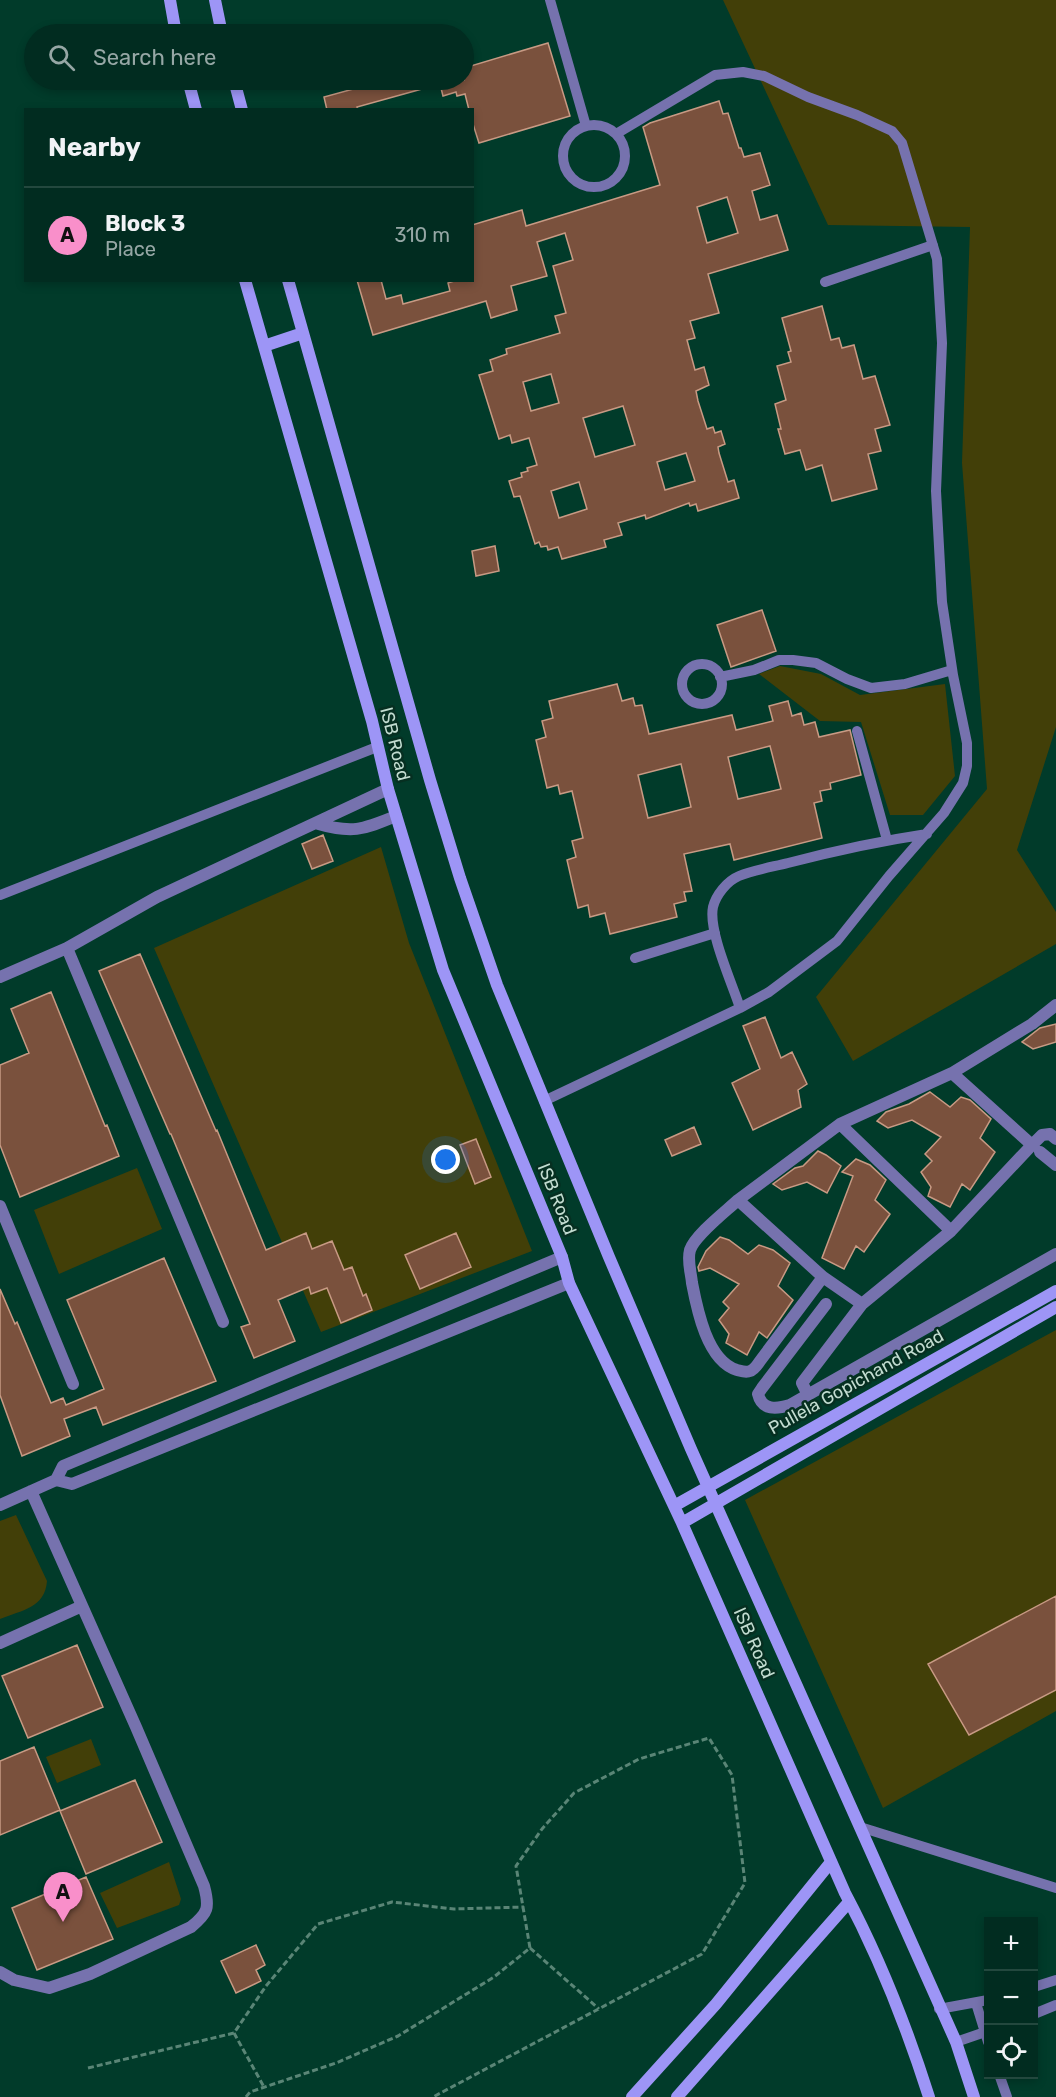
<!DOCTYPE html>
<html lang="en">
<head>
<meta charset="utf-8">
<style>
  :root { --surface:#012c20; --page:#0f382d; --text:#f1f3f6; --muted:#96a7a5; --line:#23483e; --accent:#f98fca }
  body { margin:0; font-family:Rubik,sans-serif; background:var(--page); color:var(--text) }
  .controls { position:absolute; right:18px; bottom:18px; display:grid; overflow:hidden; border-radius:0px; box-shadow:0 3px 9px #0003 }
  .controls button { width:54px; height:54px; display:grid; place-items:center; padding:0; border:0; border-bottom:2px solid var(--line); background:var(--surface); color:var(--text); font:30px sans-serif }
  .you { position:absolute; left:446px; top:1160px; width:21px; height:21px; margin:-15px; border:4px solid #fff; border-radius:50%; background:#1a73e8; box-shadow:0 0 0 9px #1a73e833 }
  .badge { display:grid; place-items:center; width:39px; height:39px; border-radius:50%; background:var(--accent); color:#111; font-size:20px; font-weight:700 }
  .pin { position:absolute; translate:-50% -50px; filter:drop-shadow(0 2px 3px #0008) }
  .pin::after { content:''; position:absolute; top:32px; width:21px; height:18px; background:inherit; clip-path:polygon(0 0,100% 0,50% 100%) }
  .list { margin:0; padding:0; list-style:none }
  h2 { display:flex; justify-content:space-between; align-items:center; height:78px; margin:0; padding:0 24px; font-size:26px }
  h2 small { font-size:20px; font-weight:400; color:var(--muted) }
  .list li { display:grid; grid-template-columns:39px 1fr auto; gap:18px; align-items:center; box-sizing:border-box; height:96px; padding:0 24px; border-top:2px solid var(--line) }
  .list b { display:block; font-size:22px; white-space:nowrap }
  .list p { margin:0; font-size:20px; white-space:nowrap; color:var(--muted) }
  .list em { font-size:20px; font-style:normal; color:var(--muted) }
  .icon { flex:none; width:33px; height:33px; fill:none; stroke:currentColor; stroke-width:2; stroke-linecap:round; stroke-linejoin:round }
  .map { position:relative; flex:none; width:1056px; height:2097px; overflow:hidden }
  .search { position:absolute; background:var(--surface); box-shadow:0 3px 9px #0003; left:24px; top:24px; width:450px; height:66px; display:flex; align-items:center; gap:15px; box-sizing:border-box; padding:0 21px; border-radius:33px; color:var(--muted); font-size:22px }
  .panel { position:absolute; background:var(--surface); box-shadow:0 3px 9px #0003; left:24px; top:108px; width:450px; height:174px; border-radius:0px }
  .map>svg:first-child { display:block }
</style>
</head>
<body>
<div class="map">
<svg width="1056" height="2097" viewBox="0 0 1056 2097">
  <rect width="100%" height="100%" fill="#013b2a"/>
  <!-- green -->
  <path fill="#423f08" d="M 723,0 L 1056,0 L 1056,727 L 1017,850 L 1056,912 L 1056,944 L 853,1061 L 816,997 L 987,789 L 962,463 L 970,227 L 828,225 Z
    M 780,666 L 821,674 L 860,695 L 945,684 L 955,776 L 923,815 L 890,815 L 861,722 L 820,721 L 759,674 Z
    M 381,847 L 409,943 L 532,1251 L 321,1332 L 154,948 Z
    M 137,1168 L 162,1229 L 59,1274 L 34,1210 Z
    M 1056,1330 L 1056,1711 L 883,1808 L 745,1500 Z
    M 16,1515 L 47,1581 C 45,1608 22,1610 0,1619 L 0,1521 Z
    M 91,1739 L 101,1765 L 57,1783 L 46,1757 Z
    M 169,1862 L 181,1899 L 179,1905 L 117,1928 L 100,1893 Z"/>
  <!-- building -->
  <path fill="#7a513d" stroke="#c89a84" stroke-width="1.5" fill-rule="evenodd" d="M 548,43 L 570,116 L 479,143 L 472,121 L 472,110 L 469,110 L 465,94 L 457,96 L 456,92 L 443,96 L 440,84 L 357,107 L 358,110 L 327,110 L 324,97 L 357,88 L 355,80 L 464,80 L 464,68 Z
    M 719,101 L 723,114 L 728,113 L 739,148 L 741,148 L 744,157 L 760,153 L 770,185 L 752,191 L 760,220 L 777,215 L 788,250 L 708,274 L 719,313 L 690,321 L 695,338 L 687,340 L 695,370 L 704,367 L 709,385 L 696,391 L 698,401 L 707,429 L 713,427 L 715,433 L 721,431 L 725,444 L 718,447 L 719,453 L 728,482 L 734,480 L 739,498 L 698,511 L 696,504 L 690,506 L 689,503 L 646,519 L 645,515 L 618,523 L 622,535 L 604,540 L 606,547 L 562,559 L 558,547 L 548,550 L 547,546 L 541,547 L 539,542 L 535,544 L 520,496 L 514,497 L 509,481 L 522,477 L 521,473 L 528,471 L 527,468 L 537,465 L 529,438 L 512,443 L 510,435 L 499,439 L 479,375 L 493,371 L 490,360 L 507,354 L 506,349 L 560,333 L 555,316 L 566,313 L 553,266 L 573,260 L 565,233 L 537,242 L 547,276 L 511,286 L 517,310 L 491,318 L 486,301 L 373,335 L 357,280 L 381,280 L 386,299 L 401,295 L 403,304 L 450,291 L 448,283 L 457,280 L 472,280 L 472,225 L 522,210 L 526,226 L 660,185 L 643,127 L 650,123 ZM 727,197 L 738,233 L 707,243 L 697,207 ZM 551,374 L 559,403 L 531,411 L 523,382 ZM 623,406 L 635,445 L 595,457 L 583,418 ZM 686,453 L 695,481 L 665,490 L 657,462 ZM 579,482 L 587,509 L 559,518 L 551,491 Z
    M 822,306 L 831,340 L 839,338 L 842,348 L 854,345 L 863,379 L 875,376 L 890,425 L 875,429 L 881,451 L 868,454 L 877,489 L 832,501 L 822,465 L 806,470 L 800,450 L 785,454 L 778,429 L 781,429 L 775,404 L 786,400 L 777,366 L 791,362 L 788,352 L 791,351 L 782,318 Z
    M 495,546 L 499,571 L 476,576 L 472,551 Z
    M 762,610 L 776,651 L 731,667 L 717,625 Z
    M 617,684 L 622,701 L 633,698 L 635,706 L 642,705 L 649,734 L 732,715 L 736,730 L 773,721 L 769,706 L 788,701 L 792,716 L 801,713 L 804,725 L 815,722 L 819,737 L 850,730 L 861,775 L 830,783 L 831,789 L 820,791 L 822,801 L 814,803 L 822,838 L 734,860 L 730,844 L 684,854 L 692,891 L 684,892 L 686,901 L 674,904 L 677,917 L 610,934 L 605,913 L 590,917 L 588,905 L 578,908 L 567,860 L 576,857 L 572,841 L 583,838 L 572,791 L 560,794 L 558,785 L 547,788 L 536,740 L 546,737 L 542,721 L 553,718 L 549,701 ZM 770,746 L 781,789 L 738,799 L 728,757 ZM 681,764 L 691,807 L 648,818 L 638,775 Z
    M 323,835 L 333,861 L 312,869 L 302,844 Z
    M 140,954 L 216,1131 L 217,1130 L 266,1250 L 306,1233 L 312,1249 L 332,1241 L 344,1270 L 352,1267 L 363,1296 L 366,1294 L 372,1310 L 341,1323 L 327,1288 L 311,1294 L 309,1287 L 278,1300 L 295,1341 L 254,1358 L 241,1327 L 250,1324 L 171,1134 L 170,1134 L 99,971 Z
    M 51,992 L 105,1126 L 107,1125 L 119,1156 L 20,1197 L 0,1145 L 0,1065 L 29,1053 L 11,1009 Z
    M 765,1017 L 781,1058 L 792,1052 L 807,1084 L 798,1090 L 801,1107 L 753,1130 L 732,1083 L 760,1069 L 743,1026 Z
    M 1056,1024 L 1056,1042 L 1033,1049 L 1022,1042 L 1040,1028 Z
    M 930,1092 L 950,1107 L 961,1097 L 970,1100 L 991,1119 L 980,1138 L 995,1152 L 970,1190 L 962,1184 L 950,1207 L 928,1196 L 931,1187 L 921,1172 L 932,1161 L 925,1154 L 941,1137 L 912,1120 L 888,1128 L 877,1121 L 886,1112 L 909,1104 Z
    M 694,1127 L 701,1144 L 672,1156 L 665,1140 Z
    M 476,1139 L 491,1177 L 475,1184 L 460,1145 Z
    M 818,1151 L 826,1155 L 841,1166 L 827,1193 L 807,1182 L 782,1190 L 773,1184 L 795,1168 L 803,1166 Z
    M 856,1159 L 870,1165 L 886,1180 L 875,1200 L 890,1214 L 864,1252 L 856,1246 L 844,1269 L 822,1258 L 853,1176 L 842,1172 Z
    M 456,1233 L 471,1267 L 420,1289 L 405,1255 Z
    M 720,1237 L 729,1240 L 748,1254 L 759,1245 L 773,1250 L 790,1263 L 778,1286 L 793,1300 L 767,1338 L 759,1332 L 747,1355 L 726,1343 L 729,1334 L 719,1320 L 729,1308 L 723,1302 L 739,1284 L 710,1268 L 699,1271 L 698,1267 L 706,1251 Z
    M 164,1258 L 216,1381 L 103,1425 L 96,1407 L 64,1419 L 70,1436 L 22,1456 L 0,1395 L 0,1289 L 15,1324 L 17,1322 L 51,1403 L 63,1398 L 66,1405 L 104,1389 L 67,1300 Z
    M 1056,1596 L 1056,1690 L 969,1735 L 928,1664 Z
    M 77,1645 L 103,1707 L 28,1738 L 2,1676 Z
    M 34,1747 L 60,1810 L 0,1835 L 0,1761 Z
    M 135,1780 L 162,1842 L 86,1874 L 60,1811 Z
    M 86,1877 L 113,1939 L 37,1970 L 12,1908 Z
    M 256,1945 L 265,1965 L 256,1970 L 261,1981 L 236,1993 L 221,1961 Z"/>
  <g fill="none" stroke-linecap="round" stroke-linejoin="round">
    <!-- path -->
    <path stroke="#5a8576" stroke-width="3" stroke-dasharray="6 3" stroke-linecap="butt" d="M 530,1948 L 599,2009
      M 234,2033 L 264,2087
      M 88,2068 L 234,2033 L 266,1986 L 318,1924 L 392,1902 L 454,1909 L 524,1907
      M 246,2097 L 250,2092 L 336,2063 L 398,2036 L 494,1977 L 530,1948 L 516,1866 L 542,1829 L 574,1793 L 639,1759 L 709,1738 L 732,1775 L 745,1883 L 702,1954 L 433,2097"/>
    <!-- lane -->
    <path stroke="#7672ae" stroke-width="10" d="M 550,0 L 586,126
      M563 156a31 31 0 1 1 62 0a31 31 0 1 1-62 0Z
      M 825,282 L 933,245
      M682 684a20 20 0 1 1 40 0a20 20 0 1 1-40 0Z
      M 720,677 L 754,670 L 779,660 L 793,660 L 816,663 L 847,679 L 871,688 L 905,684 L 952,670
      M 857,731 L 887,840
      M 0,895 L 377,747
      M 635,958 L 715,933
      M 740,1008 C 732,983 708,931 713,907 C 716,895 727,881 739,876 C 754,870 772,867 788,863 C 834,851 880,841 927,834
      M 544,1101 L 740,1008 L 769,992 L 837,941 L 889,876 L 944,813 L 963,783 L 967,766 L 967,743 L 953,675 L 942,602 L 936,491 L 942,343 L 937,259 L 902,143 L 892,131 L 857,115 L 808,97 L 764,76 L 743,72 L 715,75 L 616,134
      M 860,1827 L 1056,1888
      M 1034,1987 L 1056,1980
      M 976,2003 L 988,2042
      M 939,2009 L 988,2000
      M 1034,2014 L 1056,2005
      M 956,2042 L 988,2031
      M 999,2074 L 1007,2097"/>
    <!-- street -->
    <path stroke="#7672ae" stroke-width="12" d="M 315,823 C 352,834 362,830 396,816
      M 67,948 L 223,1322
      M 0,977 L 67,948 L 157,897 L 388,789
      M 1032,1145 L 1042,1135 L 1050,1134 L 1056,1139
      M 1040,1152 L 1056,1165
      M 738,1200 L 823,1277 L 760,1361 C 758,1364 754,1370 750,1371 C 746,1373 741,1371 737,1370 C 707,1361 697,1309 692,1283 C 691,1272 687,1261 690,1250 C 695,1235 725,1212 738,1200 Z
      M 738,1200 L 840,1124 L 952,1073 L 1032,1024 L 1056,1005
      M 0,1206 L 73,1384
      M 951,1231 L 1032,1145 L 952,1073
      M 823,1277 L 862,1304 L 951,1231 L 840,1124
      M 826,1304 L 762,1388 L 758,1394 C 762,1411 777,1409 790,1405 L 1056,1254
      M 808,1395 L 802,1383 L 862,1304
      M 56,1480 L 72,1484 L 569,1283
      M 0,1505 L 56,1480 L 63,1466 L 562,1257
      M 0,1643 L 82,1606
      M 0,1972 L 14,1980 L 49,1988 L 90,1974 L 191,1927 C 208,1913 210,1908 204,1886 L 136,1727 L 31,1491"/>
    <!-- secondary -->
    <path stroke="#9d95f6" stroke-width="12" d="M 170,0 L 176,34
      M 215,0 L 222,34
      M 188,80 L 196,110
      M 234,80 L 242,110
      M 245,280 L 372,721 L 388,789 L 443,970 L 562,1257 L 569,1283 L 682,1523 L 845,1893 C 879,1957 907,2028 929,2097
      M 288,280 L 430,780 L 460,878 L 497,985 L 609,1257 L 691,1449 L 956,2042 L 974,2097
      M 264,346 L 303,333
      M 674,1506 L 1056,1291
      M 682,1523 L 1056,1307
      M 632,2097 L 716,2004 L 831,1862
      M 677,2097 L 849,1902"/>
  </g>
  <g text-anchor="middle" stroke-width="5" stroke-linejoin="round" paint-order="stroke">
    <!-- street labels -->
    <g font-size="18" fill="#c2dcd0" stroke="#062f21">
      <text transform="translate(395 744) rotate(76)" y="6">ISB Road</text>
      <text transform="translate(557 1199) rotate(68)" y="6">ISB Road</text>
      <text transform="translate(856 1382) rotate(-29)" y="6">Pullela Gopichand Road</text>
      <text transform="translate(754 1643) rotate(66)" y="6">ISB Road</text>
    </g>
  </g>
</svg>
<div class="controls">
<button>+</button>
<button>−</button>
<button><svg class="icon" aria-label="locate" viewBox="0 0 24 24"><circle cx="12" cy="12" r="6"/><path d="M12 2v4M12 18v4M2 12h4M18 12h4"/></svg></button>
</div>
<div class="you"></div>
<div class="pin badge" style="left:63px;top:1922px">A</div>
<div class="search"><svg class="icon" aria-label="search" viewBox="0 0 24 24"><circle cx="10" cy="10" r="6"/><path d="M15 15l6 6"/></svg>Search here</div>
<section class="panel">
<h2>Nearby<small></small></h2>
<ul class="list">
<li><span class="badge">A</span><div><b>Block 3</b><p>Place</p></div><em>310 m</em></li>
</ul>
</section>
</div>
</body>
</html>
